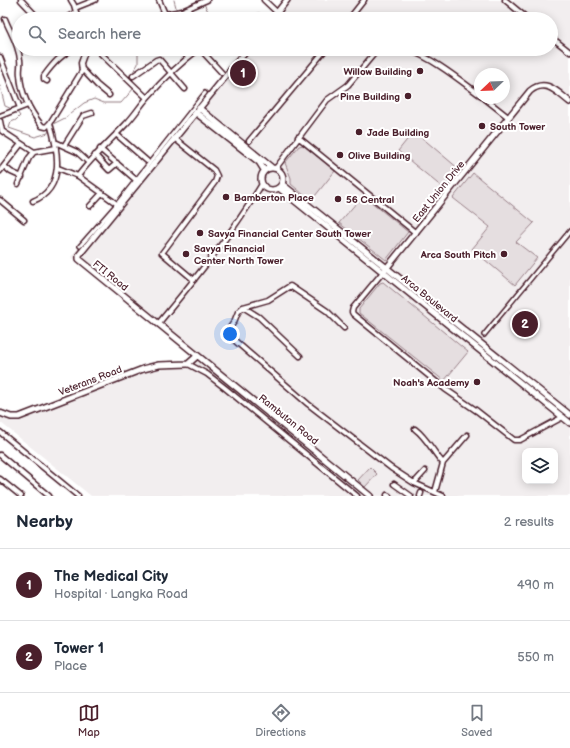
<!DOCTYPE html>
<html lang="en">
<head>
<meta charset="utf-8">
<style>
  :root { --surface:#fff; --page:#f2f2f3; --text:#1f2937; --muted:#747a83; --line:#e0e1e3; --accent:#4a1f2b }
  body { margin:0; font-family:"Balsamiq Sans",sans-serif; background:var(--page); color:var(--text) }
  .controls { position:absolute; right:12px; bottom:12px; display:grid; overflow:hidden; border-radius:8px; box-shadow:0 2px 10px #0003 }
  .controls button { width:36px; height:36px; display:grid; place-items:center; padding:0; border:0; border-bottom:1px solid var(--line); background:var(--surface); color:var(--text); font:20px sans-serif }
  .compass { position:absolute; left:474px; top:68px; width:36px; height:36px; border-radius:50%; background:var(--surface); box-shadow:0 2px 10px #0003; rotate:247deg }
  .you { position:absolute; left:230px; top:334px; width:14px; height:14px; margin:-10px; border:3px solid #fff; border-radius:50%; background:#1a73e8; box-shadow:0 0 0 6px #1a73e833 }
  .badge { display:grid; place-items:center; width:26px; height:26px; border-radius:50%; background:var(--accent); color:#fff; font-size:13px; font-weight:700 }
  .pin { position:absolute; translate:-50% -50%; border:2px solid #fff; box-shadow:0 1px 4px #0006 }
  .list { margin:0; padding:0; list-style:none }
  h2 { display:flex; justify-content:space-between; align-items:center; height:52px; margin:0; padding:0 16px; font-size:17px }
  h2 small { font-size:13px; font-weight:400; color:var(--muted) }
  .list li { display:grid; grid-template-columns:26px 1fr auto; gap:12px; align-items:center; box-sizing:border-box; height:72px; padding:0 16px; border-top:1px solid var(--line) }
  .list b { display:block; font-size:15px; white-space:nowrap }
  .list p { margin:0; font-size:13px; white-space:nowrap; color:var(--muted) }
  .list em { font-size:13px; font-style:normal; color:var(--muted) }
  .icon { flex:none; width:22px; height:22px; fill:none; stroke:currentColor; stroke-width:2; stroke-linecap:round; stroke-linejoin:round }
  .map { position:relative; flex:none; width:570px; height:496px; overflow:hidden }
  .search { position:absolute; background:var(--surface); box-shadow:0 2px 10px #0003; left:12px; right:12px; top:12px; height:44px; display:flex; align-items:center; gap:10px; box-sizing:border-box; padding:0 14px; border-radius:22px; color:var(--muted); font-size:15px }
  .sheet { height:196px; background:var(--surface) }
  nav { display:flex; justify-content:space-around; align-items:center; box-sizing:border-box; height:56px; border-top:1px solid var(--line); background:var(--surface); font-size:11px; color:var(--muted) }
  nav a { display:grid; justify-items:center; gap:2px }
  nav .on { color:var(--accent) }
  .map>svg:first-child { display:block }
</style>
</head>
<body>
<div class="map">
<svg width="570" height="496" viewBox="0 0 570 496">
  <rect width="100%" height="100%" fill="#fff"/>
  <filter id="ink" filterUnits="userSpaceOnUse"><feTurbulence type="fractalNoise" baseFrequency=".025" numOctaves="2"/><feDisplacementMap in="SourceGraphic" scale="8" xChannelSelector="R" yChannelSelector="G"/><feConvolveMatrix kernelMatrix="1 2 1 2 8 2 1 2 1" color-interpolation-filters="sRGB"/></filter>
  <g filter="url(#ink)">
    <!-- built -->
    <path fill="#f2eeef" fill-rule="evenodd" d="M 286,0 L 570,0 L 570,496 L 91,496 L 0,422 L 0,418 L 19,420 L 144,372 L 163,369 L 182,367 L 192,357 L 105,283 L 71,257 L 245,49 L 551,49 L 551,19 L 270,19 ZM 480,74 L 504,74 L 504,98 L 480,98 ZM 525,451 L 555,451 L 555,481 L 525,481 Z"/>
    <!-- green -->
    <path fill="#e5dee0" stroke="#987e86" d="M 414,131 L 459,169 L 443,188 L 398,151 Z
      M 303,145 L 335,171 L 311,201 L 291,184 L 291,178 L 285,163 L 299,146 Z
      M 473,173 L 534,223 L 516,242 L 537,258 L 515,285 L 472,249 L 490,227 L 453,198 Z
      M 364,196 L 408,232 L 386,260 L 339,223 L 358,201 L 360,202 Z
      M 383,282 L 468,352 L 444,381 L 359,313 L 359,309 L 380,283 Z
      M 370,467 L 377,474 L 365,487 L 358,480 Z"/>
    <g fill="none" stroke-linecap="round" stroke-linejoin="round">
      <!-- stream -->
      <path stroke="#91787e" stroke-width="1" d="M 174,0 L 177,11
        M 204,4 L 209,13 L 217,16 L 225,15 L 237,18 L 259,13
        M 173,19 L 176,16
        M 134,83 L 131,75 L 138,64 L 138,53 L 141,49
        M 0,86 L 5,106 L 12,109
        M 17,112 L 20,116 L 16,120 L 11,122 L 9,128 L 35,137 L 48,133 L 49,129
        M 53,124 L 65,118 L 84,103 L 94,99 L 104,103 L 121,103 L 134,88"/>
      <!-- pedestrian casing -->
      <g stroke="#4a1f2b" stroke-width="6">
        <path id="pedestrian" d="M 80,246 L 117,204 L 205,93
          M 484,335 L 570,231"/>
      </g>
      <!-- minor casing -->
      <g stroke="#4a1f2b" stroke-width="7">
        <path id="minor" d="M 21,0 L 39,19
          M 71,0 L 74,5 L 78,19
          M 159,0 L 165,14
          M 264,0 L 284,19
          M 505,0 L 528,19
          M 75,8 L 95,0
          M 182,11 L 185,19
          M 5,19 C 10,32 19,45 20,60 C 21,65 19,70 20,75 C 21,95 30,111 42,126 L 46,127 L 50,123 L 82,71 L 81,63 L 86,49
          M 65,19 L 76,12
          M 152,19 L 165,14 L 182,11 L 207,0
          M 349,19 L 364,0
          M 551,37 L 570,52
          M 96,49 L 147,98
          M 182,49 L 188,57
          M 200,49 L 222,73
          M 407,49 C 434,59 457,78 480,95
          M 0,57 L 20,108
          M 82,69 L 97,85 L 109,95
          M 133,76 L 156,60 L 159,59 L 185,89
          M 47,81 L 44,79 L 44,76 C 52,65 61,54 74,49
          M 484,98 L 508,117
          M 0,116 L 28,105
          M 0,121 L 2,131 L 34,152 L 56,148
          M 116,134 L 147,161
          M 298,137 L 416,233
          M 249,141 L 326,49
          M 55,142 L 77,152 L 88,162
          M 64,146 L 83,116 L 92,113
          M 100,149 L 136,180
          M 95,155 L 109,170 L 117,163
          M 4,166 L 11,172 L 22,177
          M 58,168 L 78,176 L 117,204
          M 276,168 L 327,100 L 348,85 L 378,49
          M 0,171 L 21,144
          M 78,176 C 92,157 109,142 126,124 C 134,116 140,106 147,98 C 163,80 180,63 199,49
          M 18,184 L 29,158 L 34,152
          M 0,200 L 24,220
          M 33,201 C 66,188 58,150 50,123
          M 90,206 L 102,193
          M 162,253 L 215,182 L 217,176 L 214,170 L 174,138
          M 162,253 L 194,280
          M 383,272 L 353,308 L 352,312 L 353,314 L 445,389 L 477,411 L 514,440 L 520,440 L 563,417
          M 243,307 L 259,317 L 300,356
          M 158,324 C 195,279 232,234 262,184
          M 344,328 L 327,311 L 290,286 L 268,300 L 243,307 L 238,312 L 234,322 L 226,333 L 308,404 L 391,468 L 414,483 L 443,496
          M 188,364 L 207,374 L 225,388 L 357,496
          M 415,429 C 427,438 433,452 443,463
          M 0,432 L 78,496
          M 0,455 L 49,496
          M 0,479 L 21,496
          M 414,483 L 425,471
          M 394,484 L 411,496
          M 435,492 L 443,463 L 467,435
          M 387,495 L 389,496
          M 420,496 L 421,493"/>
      </g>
      <!-- tertiary casing -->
      <g stroke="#4a1f2b" stroke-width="8">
        <path id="tertiary" d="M 272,19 L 287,0
          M 248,49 L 79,255 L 79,259 L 370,496
          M 199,108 L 271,167
          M 195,112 L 259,162 L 264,170
          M261 179a11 11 0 1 1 22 0a11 11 0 1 1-22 0Z
          M 282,184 L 570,415
          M 279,188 L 570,423
          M 385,270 L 530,91 C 546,78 557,92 570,102
          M 0,413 L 11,417 L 19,417 L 143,369 L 159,365 L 188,364 L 197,356"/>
      </g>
      <!-- pedestrian -->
      <use href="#pedestrian" stroke="#fff" stroke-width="3"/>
      <!-- minor -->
      <use href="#minor" stroke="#fff" stroke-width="4"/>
      <!-- tertiary -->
      <use href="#tertiary" stroke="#fff" stroke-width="5"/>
    </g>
  </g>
  <!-- markers -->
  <g fill="#4a1f2b" stroke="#fff" stroke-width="1.5">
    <circle cx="420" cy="71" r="4"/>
    <circle cx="408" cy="96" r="4"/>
    <circle cx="482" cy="126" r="4"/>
    <circle cx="359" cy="132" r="4"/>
    <circle cx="340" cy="155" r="4"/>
    <circle cx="226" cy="197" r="4"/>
    <circle cx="338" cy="199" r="4"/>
    <circle cx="200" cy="233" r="4"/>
    <circle cx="186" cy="254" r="4"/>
    <circle cx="504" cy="254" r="4"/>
    <circle cx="477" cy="382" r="4"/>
  </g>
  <g text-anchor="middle" stroke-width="4" stroke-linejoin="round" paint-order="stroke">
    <!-- poi labels -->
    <g font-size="10" font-weight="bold" fill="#4a1f2b" stroke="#fff" text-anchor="start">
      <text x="412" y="75" text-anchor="end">Willow Building</text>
      <text x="400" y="100" text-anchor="end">Pine Building</text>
      <text x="490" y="130">South Tower</text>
      <text x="367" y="136">Jade Building</text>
      <text x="348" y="159">Olive Building</text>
      <text x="234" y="201">Bamberton Place</text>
      <text x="346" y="203">56 Central</text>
      <text x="208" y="237">Savya Financial Center South Tower</text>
      <text x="194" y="252">Savya Financial<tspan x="194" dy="12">Center North Tower</tspan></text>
      <text x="496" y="258" text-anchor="end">Arca South Pitch</text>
      <text x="469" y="386" text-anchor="end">Noah's Academy</text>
    </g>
    <!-- street labels -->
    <g font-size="10" fill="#4a1f2b" stroke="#fff">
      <text transform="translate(438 191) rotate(-51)" y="4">East Union Drive</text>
      <text transform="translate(111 275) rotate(39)" y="4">FTI Road</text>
      <text transform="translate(430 298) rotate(39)" y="4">Arca Boulevard</text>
      <text transform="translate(90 380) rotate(-21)" y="4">Veterans Road</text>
      <text transform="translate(289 419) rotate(39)" y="4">Rambutan Road</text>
    </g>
  </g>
</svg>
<div class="controls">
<button><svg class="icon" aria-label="layers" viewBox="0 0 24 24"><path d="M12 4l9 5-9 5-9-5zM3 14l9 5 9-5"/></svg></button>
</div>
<svg class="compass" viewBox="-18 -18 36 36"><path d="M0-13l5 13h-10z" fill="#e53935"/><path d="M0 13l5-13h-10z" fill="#747a83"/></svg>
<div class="you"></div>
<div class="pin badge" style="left:243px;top:73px">1</div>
<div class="pin badge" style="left:525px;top:324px">2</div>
<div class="search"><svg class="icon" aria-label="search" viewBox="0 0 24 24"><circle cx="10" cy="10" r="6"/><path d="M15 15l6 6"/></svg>Search here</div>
</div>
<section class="sheet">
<h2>Nearby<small>2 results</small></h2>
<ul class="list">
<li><span class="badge">1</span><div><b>The Medical City</b><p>Hospital · Langka Road</p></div><em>490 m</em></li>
<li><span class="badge">2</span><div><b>Tower 1</b><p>Place</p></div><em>550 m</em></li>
</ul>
</section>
<nav>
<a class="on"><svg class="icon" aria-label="map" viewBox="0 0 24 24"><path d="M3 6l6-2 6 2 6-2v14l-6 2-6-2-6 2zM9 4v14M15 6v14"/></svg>Map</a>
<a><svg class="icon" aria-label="directions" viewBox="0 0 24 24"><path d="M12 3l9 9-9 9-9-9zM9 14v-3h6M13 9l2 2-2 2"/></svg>Directions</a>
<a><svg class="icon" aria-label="saved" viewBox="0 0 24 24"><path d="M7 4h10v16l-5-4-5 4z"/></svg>Saved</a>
</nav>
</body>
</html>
